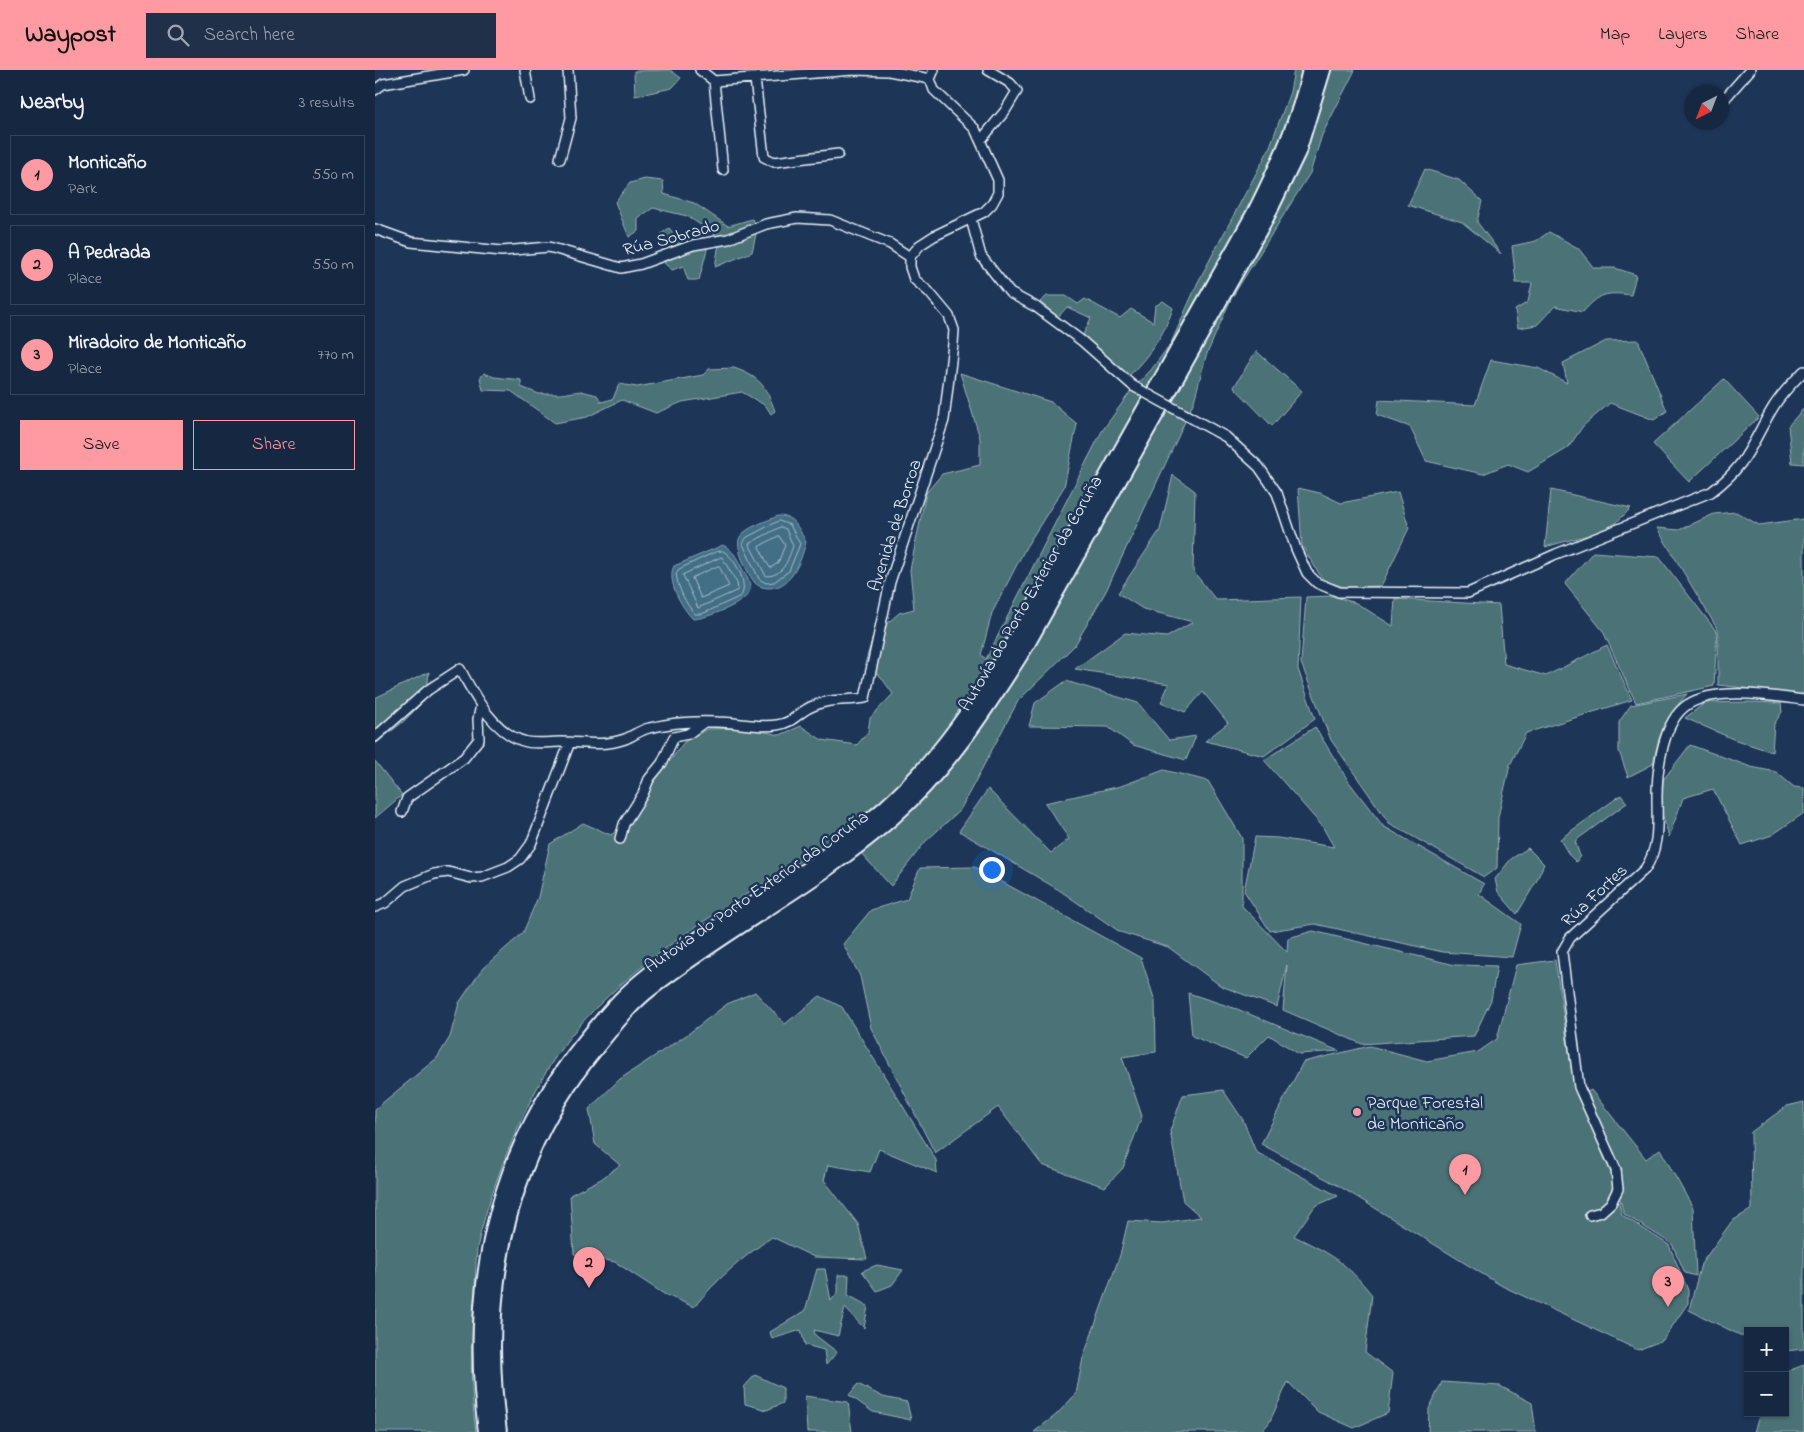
<!DOCTYPE html>
<html lang="en">
<head>
<meta charset="utf-8">
<style>
  :root { --surface:#162841; --page:#1f3048; --text:#f1f3f6; --muted:#9ea6b1; --line:#35445a; --accent:#ff9aa2 }
  body { margin:0; font-family:"Indie Flower",sans-serif; background:var(--page); color:var(--text) }
  .controls { position:absolute; right:15px; bottom:15px; display:grid; overflow:hidden; border-radius:0px; box-shadow:0 1px 4px #0004 }
  .controls button { width:45px; height:45px; display:grid; place-items:center; padding:0; border:0; border-bottom:1px solid var(--line); background:var(--surface); color:var(--text); font:25px sans-serif }
  .compass { position:absolute; left:1309px; top:15px; width:45px; height:45px; border-radius:50%; background:var(--surface); box-shadow:0 1px 4px #0004; rotate:222deg }
  .you { position:absolute; left:616px; top:799px; width:18px; height:18px; margin:-12px; border:4px solid #fff; border-radius:50%; background:#1a73e8; box-shadow:0 0 0 8px #1a73e833 }
  .badge { display:grid; place-items:center; width:32px; height:32px; border-radius:50%; background:var(--accent); color:#111; font-size:16px; font-weight:700 }
  .pin { position:absolute; translate:-50% -41px; filter:drop-shadow(0 1px 2px #0008) }
  .pin::after { content:''; position:absolute; top:26px; width:18px; height:15px; background:inherit; clip-path:polygon(0 0,100% 0,50% 100%) }
  .list { margin:0; padding:0; list-style:none }
  h2 { display:flex; justify-content:space-between; align-items:center; height:65px; margin:0; padding:0 20px; font-size:21px }
  h2 small { font-size:16px; font-weight:400; color:var(--muted) }
  .list li { display:grid; grid-template-columns:32px 1fr auto; gap:15px; align-items:center; box-sizing:border-box; height:80px; margin:0 10px 10px; padding:0 10px; border:1px solid var(--line); border-radius:0px }
  .list b { display:block; font-size:19px; white-space:nowrap }
  .list p { margin:0; font-size:16px; white-space:nowrap; color:var(--muted) }
  .list em { font-size:16px; font-style:normal; color:var(--muted) }
  .actions { display:flex; gap:10px; padding:15px 20px }
  .actions a { flex:1; padding:11px 0; border:1px solid var(--accent); border-radius:0px; text-align:center; font-size:18px; color:var(--accent) }
  .actions .main { background:var(--accent); color:#111 }
  .icon { flex:none; width:28px; height:28px; fill:none; stroke:currentColor; stroke-width:2; stroke-linecap:round; stroke-linejoin:round }
  .map { position:relative; flex:none; width:1429px; height:1362px; overflow:hidden }
  header { display:flex; align-items:center; gap:30px; box-sizing:border-box; height:70px; padding:0 25px; background:var(--accent); color:#111 }
  header strong { font-size:24px }
  nav { display:flex; gap:28px; margin-inline-start:auto; font-size:18px }
  .search { width:350px; height:45px; background:var(--page); display:flex; align-items:center; gap:12px; box-sizing:border-box; padding:0 18px; border-radius:0px; color:var(--muted); font-size:19px }
  main { display:flex }
  aside { flex:1; background:var(--surface) }
  .map>svg:first-child { display:block }
</style>
</head>
<body>
<header>
<strong>Waypost</strong>
<div class="search"><svg class="icon" aria-label="search" viewBox="0 0 24 24"><circle cx="10" cy="10" r="6"/><path d="M15 15l6 6"/></svg>Search here</div>
<nav><a>Map</a><a>Layers</a><a>Share</a></nav>
</header>
<main>
<aside>
<h2>Nearby<small>3 results</small></h2>
<ul class="list">
<li><span class="badge">1</span><div><b>Monticaño</b><p>Park</p></div><em>550 m</em></li>
<li><span class="badge">2</span><div><b>A Pedrada</b><p>Place</p></div><em>550 m</em></li>
<li><span class="badge">3</span><div><b>Miradoiro de Monticaño</b><p>Place</p></div><em>770 m</em></li>
</ul>
<div class="actions"><a class="main">Save</a><a>Share</a></div>
</aside>
<div class="map">
<svg width="1429" height="1362" viewBox="0 0 1429 1362">
  <rect width="100%" height="100%" fill="#1d3557"/>
  <filter id="ink" filterUnits="userSpaceOnUse"><feTurbulence type="fractalNoise" baseFrequency=".02" numOctaves="2"/><feDisplacementMap in="SourceGraphic" scale="10" xChannelSelector="R" yChannelSelector="G"/><feConvolveMatrix kernelMatrix="1 2 1 2 8 2 1 2 1" color-interpolation-filters="sRGB"/></filter>
  <g filter="url(#ink)">
    <!-- green -->
    <path fill="#4b7276" stroke="#9ab2b7" d="M 295,0 L 306,8 L 297,18 L 260,26 L 259,1 Z
      M 919,0 L 980,0 L 947,65 L 935,103 L 856,229 L 831,286 L 819,331 L 803,367 L 731,521 L 700,575 L 643,631 L 585,740 L 550,772 L 516,816 L 485,782 L 474,757 C 412,804 340,838 278,888 C 246,913 212,943 188,976 C 152,1026 116,1114 103,1174 C 100,1188 101,1205 100,1220 C 96,1268 94,1315 101,1362 L 0,1362 L 0,1039 L 62,988 L 75,967 L 84,933 L 108,898 L 148,863 L 163,827 L 175,774 L 208,753 L 236,765 L 262,743 L 279,712 L 309,672 L 332,659 L 372,658 L 405,665 L 426,656 L 447,670 L 482,675 L 493,662 L 495,648 L 518,624 L 506,607 L 490,594 L 498,566 L 524,543 L 539,539 L 535,500 L 551,423 L 567,404 L 605,395 L 605,368 L 585,303 L 676,332 L 702,354 L 689,417 L 651,477 L 617,543 L 606,585 L 611,589 L 727,361 L 756,321 L 776,300 L 796,273 L 823,212 L 894,79 L 915,22 Z
      M 1050,99 L 1084,110 L 1107,131 L 1102,152 L 1126,184 L 1087,152 L 1033,135 Z
      M 270,109 L 288,111 L 289,124 L 319,133 L 353,156 L 377,149 L 383,155 L 377,182 L 340,197 L 345,168 L 312,146 L 278,138 L 263,148 L 263,161 L 254,167 L 240,132 L 255,113 Z
      M 294,158 L 305,171 L 335,168 L 324,210 L 313,210 L 308,196 L 297,200 L 289,193 L 298,174 L 286,164 Z
      M 1174,162 L 1203,178 L 1219,198 L 1240,198 L 1261,205 L 1256,225 C 1231,222 1225,223 1208,242 L 1180,236 L 1162,255 L 1143,258 L 1140,240 L 1153,232 L 1157,213 L 1141,213 L 1137,176 L 1161,171 Z
      M 672,226 L 691,226 L 703,234 L 710,229 L 745,248 L 756,239 L 778,252 L 780,236 L 788,231 L 798,238 C 789,266 774,285 754,306 L 708,265 L 716,248 L 692,237 L 683,247 L 665,232 Z
      M 1263,270 L 1292,341 L 1279,350 L 1235,333 L 1208,356 L 1193,378 L 1153,402 L 1133,394 L 1108,404 L 1051,391 L 1035,357 L 1002,345 L 1004,330 L 1100,335 L 1116,290 L 1163,298 L 1192,313 L 1188,293 L 1231,271 Z
      M 881,281 L 927,321 L 897,356 L 859,317 Z
      M 359,298 C 385,307 391,316 400,341 L 396,344 L 391,336 L 367,322 L 307,332 L 281,343 L 247,330 L 212,347 L 180,353 L 136,321 L 108,320 L 105,308 L 109,303 L 119,307 L 146,310 L 146,317 L 164,324 L 186,324 L 206,321 L 222,325 L 226,332 L 238,329 L 244,314 L 262,317 L 328,305 L 334,299 Z
      M 1349,309 L 1384,347 L 1314,412 L 1278,374 Z
      M 1429,338 L 1429,394 L 1417,393 L 1413,356 Z
      M 798,405 L 820,421 L 818,501 L 841,530 L 926,527 L 923,599 L 940,649 L 889,686 L 830,671 L 853,653 L 828,622 L 810,642 L 786,632 L 794,614 L 700,599 L 750,563 L 792,567 L 818,552 L 768,539 L 743,523 L 785,460 Z
      M 923,418 L 945,423 L 966,433 L 1023,422 L 1034,458 L 1006,516 L 969,517 L 948,510 L 927,476 Z
      M 1176,420 L 1256,438 L 1235,459 L 1170,477 Z
      M 1361,442 L 1384,455 L 1429,449 L 1429,625 L 1343,615 L 1343,560 L 1282,458 L 1304,460 L 1339,444 Z
      M 1218,482 L 1284,487 L 1342,562 L 1339,616 L 1261,633 L 1228,561 L 1190,514 Z
      M 957,526 L 981,533 L 1018,556 L 1020,529 L 1124,535 L 1129,594 L 1171,606 L 1232,575 L 1257,630 L 1151,663 L 1135,695 L 1123,747 L 1122,798 L 1109,807 L 1014,753 L 956,670 L 926,593 L 931,527 Z
      M 54,602 L 51,629 L 28,652 L 0,674 L 0,628 Z
      M 691,611 L 763,633 L 794,670 L 821,666 L 811,690 L 758,675 L 733,657 L 654,656 L 660,633 Z
      M 1312,624 C 1291,648 1284,662 1278,694 L 1253,707 L 1244,681 L 1244,652 L 1256,635 Z
      M 1374,632 L 1406,633 L 1407,642 L 1399,654 L 1397,682 L 1358,669 L 1310,648 L 1330,633 Z
      M 940,657 L 974,712 L 1008,756 L 1109,814 L 1104,824 L 1146,854 L 1137,887 L 1068,882 L 940,854 L 895,861 L 869,821 L 880,767 L 903,768 L 959,777 L 947,756 L 889,690 Z
      M 1315,675 L 1376,697 L 1401,702 L 1419,717 L 1429,718 L 1429,743 L 1397,765 L 1367,775 L 1338,719 L 1308,728 L 1294,767 L 1287,743 L 1288,710 Z
      M 0,691 L 27,725 L 0,748 Z
      M 789,700 L 833,711 L 867,768 L 867,836 L 912,882 L 913,868 L 938,861 L 1080,895 L 1122,896 L 1116,930 L 1099,966 L 987,974 L 908,940 L 912,895 L 902,937 L 846,916 L 793,877 L 745,862 L 684,820 L 584,761 L 613,719 L 676,783 L 694,769 L 670,733 L 746,716 Z
      M 1246,725 L 1252,733 L 1200,771 L 1205,786 L 1201,792 L 1194,785 L 1185,769 Z
      M 1153,778 L 1169,794 L 1161,812 L 1142,844 L 1123,822 L 1120,809 L 1136,789 Z
      M 600,797 L 766,888 L 780,931 L 781,982 L 747,987 L 767,1046 L 748,1098 L 730,1117 L 667,1095 L 623,1037 L 560,1083 L 496,958 L 485,906 L 468,874 L 496,840 L 532,829 L 545,798 Z
      M 1180,890 L 1199,1016 L 1238,1108 L 1247,1145 L 1294,1175 L 1313,1220 L 1313,1233 L 1288,1270 L 1263,1280 L 1127,1216 L 964,1116 L 886,1074 L 928,992 L 995,976 L 1052,991 L 1103,982 L 1122,969 L 1141,895 Z
      M 380,922 L 410,954 L 445,926 L 467,937 L 561,1090 L 562,1103 L 504,1079 L 495,1102 L 453,1095 L 449,1110 L 483,1154 L 492,1189 L 439,1187 L 397,1167 C 368,1187 342,1209 319,1237 L 289,1224 L 240,1192 L 199,1184 L 195,1125 L 226,1109 L 245,1095 L 220,1074 L 214,1039 L 245,1009 L 313,964 L 352,934 Z
      M 813,923 L 862,939 L 964,981 L 924,984 L 894,965 L 871,988 L 817,966 Z
      M 848,1020 L 868,1050 L 881,1082 L 963,1126 L 940,1136 L 919,1166 C 956,1184 970,1191 997,1225 L 990,1282 L 1018,1303 L 1013,1343 L 979,1358 L 943,1342 L 913,1312 L 894,1353 L 886,1362 L 659,1362 L 681,1345 L 701,1324 L 708,1288 L 745,1185 L 753,1151 L 787,1153 L 826,1147 L 808,1131 L 795,1061 L 808,1025 Z
      M 1216,1020 L 1271,1089 L 1285,1079 L 1318,1138 L 1321,1206 L 1310,1203 L 1297,1174 L 1249,1144 L 1244,1126 L 1247,1099 L 1209,1024 Z
      M 1429,1032 L 1429,1279 L 1410,1281 L 1410,1261 L 1373,1261 L 1373,1269 L 1314,1240 L 1326,1194 L 1357,1151 L 1377,1139 L 1376,1062 L 1412,1036 Z
      M 502,1195 L 528,1200 L 517,1215 L 502,1221 L 487,1201 Z
      M 442,1199 L 450,1199 L 456,1231 L 463,1222 L 463,1205 L 474,1205 L 473,1225 L 493,1236 L 489,1258 L 470,1238 L 463,1266 L 439,1260 L 440,1265 L 462,1282 L 451,1295 L 449,1280 L 430,1275 L 426,1260 L 397,1269 L 395,1262 L 430,1241 Z
      M 1429,1295 L 1429,1362 L 1379,1362 L 1385,1343 L 1410,1343 L 1410,1302 Z
      M 380,1305 L 408,1318 L 408,1333 L 392,1340 L 370,1334 L 369,1317 Z
      M 1067,1312 L 1125,1316 L 1157,1333 L 1161,1362 L 1053,1362 L 1054,1339 Z
      M 483,1314 L 508,1327 L 532,1332 L 536,1350 L 498,1342 L 474,1325 Z
      M 430,1326 L 473,1332 L 477,1362 L 432,1362 Z"/>
    <!-- water -->
    <path fill="#426e86" stroke="#84a2b4" d="M 403,446 C 420,446 423,458 431,472 C 426,491 417,517 395,518 C 390,518 384,517 380,513 C 373,505 359,476 365,467 C 371,457 392,451 403,446 Z
      M 348,475 C 359,481 362,488 367,498 C 371,505 376,513 375,520 C 373,533 330,549 318,549 C 307,538 291,511 299,496 Z"/>
    <g fill="none" stroke-linecap="round" stroke-linejoin="round">
      <!-- shore -->
      <path stroke="#a6bdca" stroke-width="1" d="M 404,451 L 415,455 L 425,474 L 414,501 L 399,512 L 391,513 L 384,509 L 368,474 L 371,468 Z
        M 406,457 L 411,459 L 418,476 C 413,489 409,506 391,506 L 374,474 Z
        M 404,466 L 410,475 L 403,493 L 395,498 L 384,477 Z
        M 348,481 C 360,487 374,515 366,526 L 327,544 L 320,544 C 311,535 302,516 301,503 L 304,499 L 340,482 Z
        M 347,487 L 362,513 L 363,520 L 323,538 L 308,505 Z
        M 344,496 L 354,516 L 326,528 L 317,508 Z"/>
      <!-- minor casing -->
      <g stroke="#e8f1f8" stroke-width="12">
        <path id="minor" d="M 150,0 L 155,29
          M 325,0 L 339,11 L 478,0 L 514,1 L 555,9
          M 380,9 L 389,87 L 399,92 L 463,84
          M 339,11 L 348,100
          M 0,20 L 8,14 L 89,0
          M 1346,33 L 1375,0
          M 606,70 L 630,41 L 642,21 L 635,13 L 613,0
          M 185,89 L 196,48 L 193,0
          M 596,149 L 606,186 L 635,223 L 661,237 L 707,271 L 758,316
          M 0,159 L 36,172 L 127,181 L 174,177 L 246,198 L 266,194 L 318,175 L 353,169 L 391,154 L 422,148 L 455,150 L 515,174 L 535,187
          M 811,345 L 851,367 L 884,397 L 902,423 L 921,479 L 932,503 L 942,513 L 964,522 L 1093,523 L 1181,484 L 1336,422 C 1374,394 1376,373 1399,336 C 1407,323 1418,312 1429,301
          M 0,667 L 53,620 L 85,599 C 99,625 119,665 152,672 C 162,674 176,672 186,672 C 209,672 228,677 250,669 C 258,666 265,660 274,658 C 294,653 320,651 342,652 C 362,652 382,658 402,655 C 419,653 424,641 438,636 C 455,628 472,631 490,628 L 515,512 L 569,350 L 578,274 L 579,260 L 574,246 L 554,222 L 539,209 L 535,197 L 535,187 L 545,175 L 559,166 L 609,142 L 617,134 L 623,123 L 623,110 L 600,59 L 559,20 L 555,9 L 559,0
          M 27,742 L 32,728 L 89,688 L 104,669 L 103,649 L 106,635
          M 245,769 L 249,754 L 268,724 L 274,709 L 287,693 L 299,667 L 313,664 L 328,653
          M 0,837 L 10,833 L 30,816 L 59,804 L 73,802 L 96,808 L 107,807 L 133,797 L 145,789 L 156,774 L 195,672
          M 1215,1145 L 1226,1142 L 1236,1133 L 1243,1119 L 1241,1100 L 1204,1017 L 1187,882 L 1195,868 L 1270,799 C 1285,777 1282,752 1282,726 C 1282,699 1288,651 1312,635 C 1341,616 1397,626 1429,630"/>
      </g>
      <!-- highway casing -->
      <g stroke="#e8f1f8" stroke-width="18">
        <path id="highway" d="M 111,1362 C 93,1219 118,1084 211,970 C 228,949 245,928 266,911 C 308,876 355,850 401,820 C 439,796 476,768 510,738 C 564,690 603,630 640,570 L 880,142 C 903,96 924,51 935,0
          M 124,1362 C 105,1221 129,1090 221,978 C 238,957 254,935 275,919 C 354,857 442,814 518,747 C 573,698 612,638 651,576 L 891,148 L 923,82 L 948,0"/>
      </g>
      <!-- minor -->
      <use href="#minor" stroke="#1d3557" stroke-width="9"/>
      <!-- highway -->
      <use href="#highway" stroke="#1d3557" stroke-width="14"/>
      <!-- minor-bridge casing -->
      <g stroke="#e8f1f8" stroke-width="12" stroke-linecap="butt">
        <path id="minor-bridge" d="M 758,316 L 811,345"/>
      </g>
      <!-- minor-bridge -->
      <use href="#minor-bridge" stroke="#1d3557" stroke-width="9"/>
    </g>
  </g>
  <!-- markers -->
  <circle fill="#ff9aa2" stroke="#1d3557" stroke-width="2" cx="982" cy="1042" r="5"/>
  <g text-anchor="middle" stroke-width="5" stroke-linejoin="round" paint-order="stroke">
    <!-- street labels -->
    <g font-size="18" fill="#e8f1f8" stroke="#1d3557">
      <text transform="translate(296 167) rotate(-15)" y="6">Rúa Sobrado</text>
      <text transform="translate(519 455) rotate(-72)" y="6">Avenida de Borroa</text>
      <text transform="translate(655 523) rotate(-60)" y="6">Autovía do Porto Exterior da Coruña</text>
      <text transform="translate(381 821) rotate(-35)" y="6">Autovía do Porto Exterior da Coruña</text>
      <text transform="translate(1219 825) rotate(-43)" y="6">Rúa Fortes</text>
    </g>
    <!-- poi labels -->
    <g font-size="18" fill="#e8f1f8" stroke="#1d3557" text-anchor="start">
      <text x="992" y="1038">Parque Forestal<tspan x="992" dy="21">de Monticaño</tspan></text>
    </g>
  </g>
</svg>
<div class="controls">
<button>+</button>
<button>−</button>
</div>
<svg class="compass" viewBox="-18 -18 36 36"><path d="M0-13l5 13h-10z" fill="#e53935"/><path d="M0 13l5-13h-10z" fill="#9ea6b1"/></svg>
<div class="you"></div>
<div class="pin badge" style="left:1090px;top:1125px">1</div>
<div class="pin badge" style="left:214px;top:1218px">2</div>
<div class="pin badge" style="left:1293px;top:1237px">3</div>
</div>
</main>
</body>
</html>
